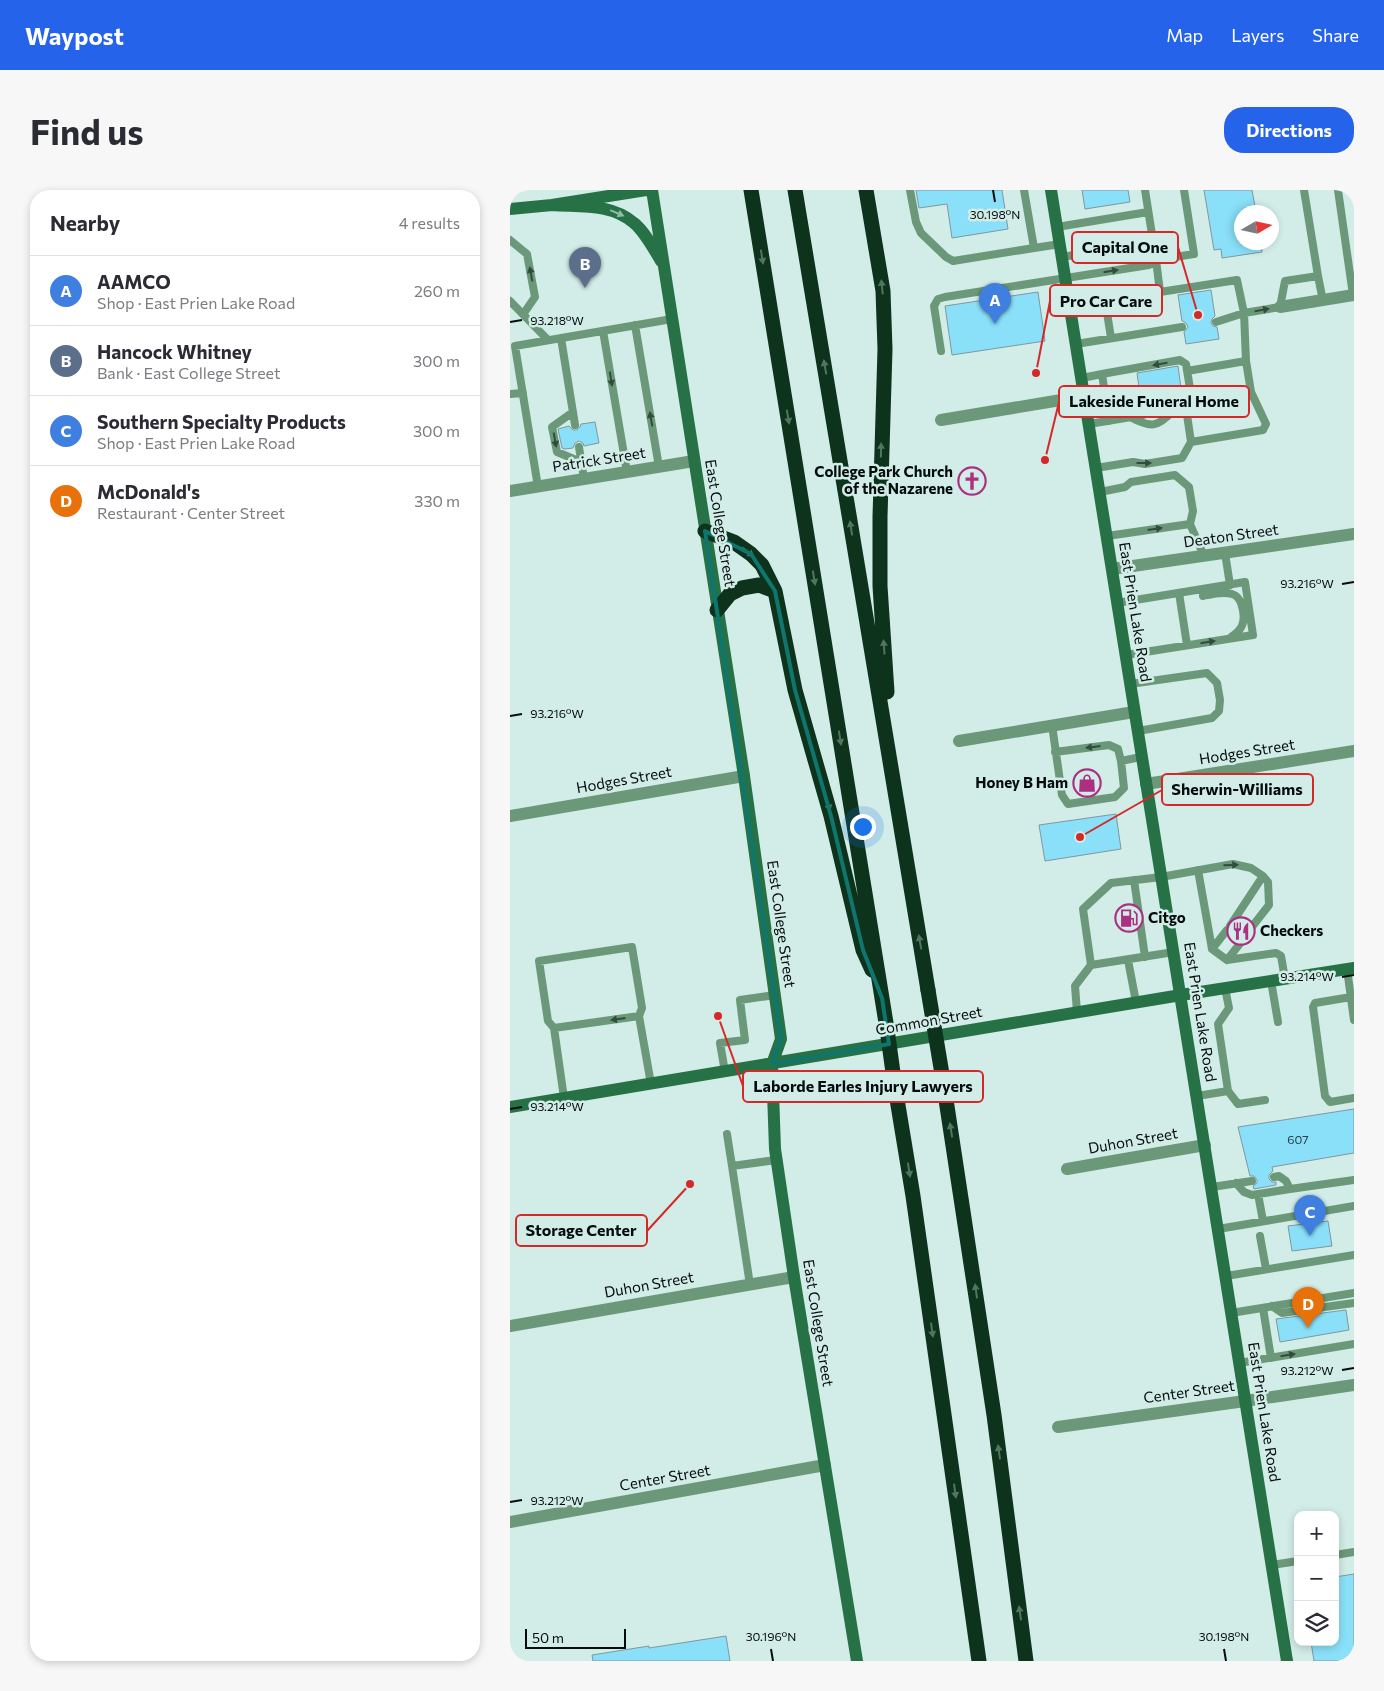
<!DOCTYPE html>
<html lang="en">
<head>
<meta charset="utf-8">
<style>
  :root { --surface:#fff; --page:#f7f7f7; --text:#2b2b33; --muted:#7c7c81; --line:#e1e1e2; --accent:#2563eb }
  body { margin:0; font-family:Commissioner,sans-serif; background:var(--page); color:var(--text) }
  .controls { position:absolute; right:15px; bottom:15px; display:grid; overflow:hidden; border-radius:10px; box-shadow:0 2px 8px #0003 }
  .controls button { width:45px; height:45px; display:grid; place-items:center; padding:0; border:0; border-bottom:1px solid var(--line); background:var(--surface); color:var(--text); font:25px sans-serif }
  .compass { position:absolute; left:724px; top:15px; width:45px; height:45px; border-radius:50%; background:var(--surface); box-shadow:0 2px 8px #0003; rotate:81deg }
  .scale { position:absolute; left:15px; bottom:12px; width:101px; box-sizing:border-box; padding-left:5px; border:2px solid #050d0c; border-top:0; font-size:14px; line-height:18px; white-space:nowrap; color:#050d0c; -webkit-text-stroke:4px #d2ece8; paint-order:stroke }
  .you { position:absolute; left:352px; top:636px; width:18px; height:18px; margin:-12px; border:4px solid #fff; border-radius:50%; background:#1a73e8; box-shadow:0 0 0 8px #1a73e833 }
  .badge { display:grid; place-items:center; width:32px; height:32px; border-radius:50%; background:var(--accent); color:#fff; font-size:16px; font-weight:700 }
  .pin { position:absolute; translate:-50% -41px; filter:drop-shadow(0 1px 2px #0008) }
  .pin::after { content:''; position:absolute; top:26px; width:18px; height:15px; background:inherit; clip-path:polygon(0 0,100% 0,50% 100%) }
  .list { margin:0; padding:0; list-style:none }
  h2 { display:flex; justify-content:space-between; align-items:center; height:65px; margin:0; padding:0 20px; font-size:21px }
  h2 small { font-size:16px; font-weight:400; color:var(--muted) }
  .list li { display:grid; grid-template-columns:32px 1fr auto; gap:15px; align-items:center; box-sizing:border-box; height:70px; padding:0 20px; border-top:1px solid var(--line) }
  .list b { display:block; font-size:19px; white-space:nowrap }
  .list p { margin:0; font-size:16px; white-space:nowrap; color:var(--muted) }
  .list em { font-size:16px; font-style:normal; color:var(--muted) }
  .icon { flex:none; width:28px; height:28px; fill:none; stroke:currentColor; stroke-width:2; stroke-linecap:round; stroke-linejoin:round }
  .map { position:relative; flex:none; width:844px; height:1471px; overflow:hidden; border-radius:20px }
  header { display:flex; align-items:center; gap:30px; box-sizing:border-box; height:70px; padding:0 25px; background:var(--accent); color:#fff }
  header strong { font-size:24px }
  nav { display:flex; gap:28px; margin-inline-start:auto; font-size:18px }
  .intro { display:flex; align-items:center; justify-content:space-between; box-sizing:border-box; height:120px; padding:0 30px }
  h1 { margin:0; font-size:35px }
  .button { padding:12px 22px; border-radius:20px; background:var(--accent); color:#fff; font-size:18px; font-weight:700 }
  main { display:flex; gap:30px; padding:0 30px }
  aside { flex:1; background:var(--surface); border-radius:20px; box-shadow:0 2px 8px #0003 }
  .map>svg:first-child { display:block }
</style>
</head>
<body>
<header>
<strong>Waypost</strong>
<nav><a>Map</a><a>Layers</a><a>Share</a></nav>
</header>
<div class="intro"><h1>Find us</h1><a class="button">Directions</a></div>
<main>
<aside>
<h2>Nearby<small>4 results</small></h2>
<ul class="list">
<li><span class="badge" style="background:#3f7fe0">A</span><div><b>AAMCO</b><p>Shop · East Prien Lake Road</p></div><em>260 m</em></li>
<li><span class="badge" style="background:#5c6f8a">B</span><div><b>Hancock Whitney</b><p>Bank · East College Street</p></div><em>300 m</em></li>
<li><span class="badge" style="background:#3f7fe0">C</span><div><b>Southern Specialty Products</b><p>Shop · East Prien Lake Road</p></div><em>300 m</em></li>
<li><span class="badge" style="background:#e8710a">D</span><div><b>McDonald's</b><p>Restaurant · Center Street</p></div><em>330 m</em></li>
</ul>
</aside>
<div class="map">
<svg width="844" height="1471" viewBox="0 0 844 1471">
  <rect width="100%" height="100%" fill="#d2ece8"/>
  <!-- building -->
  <path fill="#89e0f8" stroke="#81979e" d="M 406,0 L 492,0 L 498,39 L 442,48 L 437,14 L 409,18 Z
    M 572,0 L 618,0 L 620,12 L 575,19 Z
    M 694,0 L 742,0 L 746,22 L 732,22 L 732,52 L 751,52 L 752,62 L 712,68 L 711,59 L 704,60 Z
    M 701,100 L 705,126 L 702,129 L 701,133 L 703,136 L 707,137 L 709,149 L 676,154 L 674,142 L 678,137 L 676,133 L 672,131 L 668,105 Z
    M 528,102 L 535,151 L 442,165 L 435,116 Z
    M 668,176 L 673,213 L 632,219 L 627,183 Z
    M 85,232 L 89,253 L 74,256 L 73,253 L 69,251 L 65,253 L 63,258 L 55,259 L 52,258 L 48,239 L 59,236 L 63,240 L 66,240 L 70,237 L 71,234 Z
    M 606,624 L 611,659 L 535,671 L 529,635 Z
    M 844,919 L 844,963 L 762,977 L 763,981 L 759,985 L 759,989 L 762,992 L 766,992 L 766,995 L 744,999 L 743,996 L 747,993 L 747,990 L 744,986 L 740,986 L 728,937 Z
    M 818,1031 L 822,1056 L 782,1061 L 778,1036 Z
    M 836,1120 L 839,1140 L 770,1152 L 766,1129 Z
    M 844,1384 L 844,1471 L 804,1471 L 801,1452 L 825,1452 L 825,1387 Z
    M 216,1446 L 220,1471 L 83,1471 L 82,1465 L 139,1456 L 139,1458 Z"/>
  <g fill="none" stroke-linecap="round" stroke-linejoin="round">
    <!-- lane -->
    <path stroke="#6a9878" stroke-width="8" d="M 400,0 L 406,32 L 411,43 L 436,67 L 443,71 L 524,58
      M 514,0 L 524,58 L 550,54
      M 635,0 L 646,70 L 684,64 L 674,0
      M 794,0 L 808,86
      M 828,0 L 843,105
      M 547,37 L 638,22
      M 0,50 L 17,64 L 25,107 L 14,123
      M 552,67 L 643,52
      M 650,102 L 727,90 L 734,123 L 736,171
      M 595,110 L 601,148
      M 0,111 L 38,150
      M 706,132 L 734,123 L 770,117 L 775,91 L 808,86 L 813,111
      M 125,135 L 149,277
      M 93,141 L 117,282
      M 51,148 L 65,235
      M 566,154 L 672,137
      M 431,161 L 424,116 L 428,109 L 435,107 L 639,75 L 646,70 L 650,102 L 560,116
      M 677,181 L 736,171 L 741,202 L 682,211
      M 572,188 L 592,184
      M 0,204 L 13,203
      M 63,222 L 42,237 L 47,262 L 71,272
      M 620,227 C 641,238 647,238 664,220
      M 599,231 L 592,184 L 670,170 L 676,174 L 682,211 L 676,218 L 649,223
      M 579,234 L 633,225
      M 681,252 L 753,240 L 756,234 L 741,202
      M 69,257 L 74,289
      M 586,278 L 623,272 L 635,274 L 672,268 L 681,252 L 676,218
      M 28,297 L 5,156 L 162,129
      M 590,302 L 615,297 L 621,292 L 665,285 L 679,297 L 683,321 L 680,334 L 597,346
      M 680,334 L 694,366
      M 715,363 L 720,395
      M 669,403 L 677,455
      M 693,406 C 702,404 713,401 722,404 C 733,407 737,430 730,439 C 728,442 724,445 721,447
      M 607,413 L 735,392 L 743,445 L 616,465
      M 620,494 L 697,483 L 707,493 L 710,510 L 709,521 L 702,528 L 628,541
      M 542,535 L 552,605 L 558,614 L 605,607 L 614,598 L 611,571 L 608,559 L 599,555 L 545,562
      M 611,571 L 631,567
      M 688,680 L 702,759 L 717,770 L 766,763 L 771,766 L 775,789
      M 624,690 L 635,767
      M 720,736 L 753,686
      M 702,759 L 717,740
      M 664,762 L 581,775 L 573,719 L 601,693 L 651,687 L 723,674 L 741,678 L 753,686 L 758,692 L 759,715 L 734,747
      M 618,770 L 626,812
      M 717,770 L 732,751
      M 837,779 L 844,830
      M 761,791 L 768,832
      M 841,807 L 805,813 L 803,817 L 815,906 L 820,912 L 844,908
      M 567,822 L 565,796 L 581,775
      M 44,838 L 129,826 L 141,894
      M 215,882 L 210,853 L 235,850 L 230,810 L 265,805
      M 718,901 L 728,914 L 755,910
      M 687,906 L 718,901 L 708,834 L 719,818 L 715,798
      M 54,908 L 44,838 L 38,831 L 29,771 L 122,757 L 132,818 L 129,826
      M 217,944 L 222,976
      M 764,987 L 769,986 L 776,991 L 780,999 L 844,990
      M 726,993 L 734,1002 L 742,1005 L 780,999
      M 702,997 L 742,991
      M 748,1004 L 753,1031
      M 708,1039 L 844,1016
      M 750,1046 L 756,1079
      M 716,1086 L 844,1065
      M 240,1095 L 222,976 L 266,970
      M 762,1116 L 772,1123 L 844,1113
      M 753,1118 L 761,1168
      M 721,1123 L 844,1103
      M 729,1173 L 844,1154
      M 825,1365 L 844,1362
      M 762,1375 L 788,1371"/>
    <!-- street -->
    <path stroke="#6a9878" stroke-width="12" d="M 770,117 L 844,105
      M 431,230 L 575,206
      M 0,301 L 184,271
      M 602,379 L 844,344
      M 449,551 L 624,522
      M 636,594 L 844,561
      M 0,626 L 234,586
      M 557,979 L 695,955
      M 0,1136 L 284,1087
      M 548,1237 L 735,1211 L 844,1195
      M 0,1332 L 315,1275"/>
    <!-- secondary -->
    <path stroke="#267145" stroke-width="12" d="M 142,0 L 234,586 L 271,849 L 262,874 L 265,959 L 284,1087 L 347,1471
      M 541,0 L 777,1471
      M 42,15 C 70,17 101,13 124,33 C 135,42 143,58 151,71
      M 0,19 L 42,15 L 136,0
      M 0,917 L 671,805 L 844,778"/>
    <!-- highway -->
    <path stroke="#0d331c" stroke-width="15" d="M 241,0 L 377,839
      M 285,0 L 418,800
      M 356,0 L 373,101 L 375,159 L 370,327 L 370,396 L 377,502
      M 195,341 L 224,352 L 241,364 L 252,375 L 265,401 L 285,500 L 321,626 L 353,760 L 362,780
      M 207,420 L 220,404 L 232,398 L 249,395 L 265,401
      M 433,890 L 484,1225 L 516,1471
      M 385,897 L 403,1006 L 469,1471"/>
    <!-- highway-bridge -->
    <path stroke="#0d331c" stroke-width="15" d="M 418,800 L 433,890
      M 377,839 L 385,897"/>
  </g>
  <!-- one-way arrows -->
  <defs><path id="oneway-solid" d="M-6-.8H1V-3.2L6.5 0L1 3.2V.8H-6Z" transform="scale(1.25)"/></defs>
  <use fill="#8dbba7" href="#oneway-solid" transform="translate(107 23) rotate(23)"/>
  <g fill="#527463">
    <use href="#oneway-solid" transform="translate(252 67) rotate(81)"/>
    <use href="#oneway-solid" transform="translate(372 97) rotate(-96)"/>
    <use href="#oneway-solid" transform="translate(315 177) rotate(-100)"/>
    <use href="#oneway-solid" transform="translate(278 227) rotate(81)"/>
    <use href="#oneway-solid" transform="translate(371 260) rotate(-89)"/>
    <use href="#oneway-solid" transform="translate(341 338) rotate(-99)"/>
    <use href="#oneway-solid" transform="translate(238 362) rotate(38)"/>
    <use href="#oneway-solid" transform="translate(304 388) rotate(81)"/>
    <use href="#oneway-solid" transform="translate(374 457) rotate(-94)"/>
    <use href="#oneway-solid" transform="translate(330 548) rotate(81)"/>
    <use href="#oneway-solid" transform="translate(318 614) rotate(74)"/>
    <use href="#oneway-solid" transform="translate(410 752) rotate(-100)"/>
    <use href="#oneway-solid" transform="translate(441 940) rotate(-99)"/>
    <use href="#oneway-solid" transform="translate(399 980) rotate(81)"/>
    <use href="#oneway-solid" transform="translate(466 1101) rotate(-98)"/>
    <use href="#oneway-solid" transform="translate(422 1140) rotate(82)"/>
    <use href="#oneway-solid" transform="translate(489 1262) rotate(-98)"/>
    <use href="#oneway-solid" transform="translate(445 1301) rotate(82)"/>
    <use href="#oneway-solid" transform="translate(510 1423) rotate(-98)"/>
  </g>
  <g fill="#324c3d">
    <use href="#oneway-solid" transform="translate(601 81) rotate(-9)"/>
    <use href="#oneway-solid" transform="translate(21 84) rotate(-100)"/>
    <use href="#oneway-solid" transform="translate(752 120) rotate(-10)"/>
    <use href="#oneway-solid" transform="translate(650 174) rotate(170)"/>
    <use href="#oneway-solid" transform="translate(101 189) rotate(81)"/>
    <use href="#oneway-solid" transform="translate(141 229) rotate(-100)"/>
    <use href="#oneway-solid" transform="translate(45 250) rotate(80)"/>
    <use href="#oneway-solid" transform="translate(634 273)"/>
    <use href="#oneway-solid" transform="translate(645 339) rotate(-8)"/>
    <use href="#oneway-solid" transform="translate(698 452) rotate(-9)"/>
    <use href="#oneway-solid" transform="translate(583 557) rotate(173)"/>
    <use href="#oneway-solid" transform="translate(721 675) rotate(-1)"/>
    <use href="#oneway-solid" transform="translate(108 829) rotate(172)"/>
    <use href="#oneway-solid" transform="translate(778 1165) rotate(-9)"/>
  </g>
  <!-- marked area -->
  <path fill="none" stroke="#0f766e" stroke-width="4" stroke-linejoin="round" d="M 195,341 L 241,364 L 265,401 L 285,500 L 321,626 L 353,760 L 372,808 L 379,854 L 262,874 L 271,849 Z"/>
  <!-- ticks -->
  <path fill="none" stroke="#050d0c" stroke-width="2" d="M 483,0 L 485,12M 0,132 L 12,130M 832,394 L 844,392M 0,526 L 12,524M 832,787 L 844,785M 0,919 L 12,917M 832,1180 L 844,1178M 0,1312 L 12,1310M 261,1459 L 263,1471M 714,1459 L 716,1471"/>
  <!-- icons -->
  <defs>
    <g id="church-ring" transform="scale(1.4375)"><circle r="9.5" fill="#d2ece8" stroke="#ab3082" stroke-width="1.5"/><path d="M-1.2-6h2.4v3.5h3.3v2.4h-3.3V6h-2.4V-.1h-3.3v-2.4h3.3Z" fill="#ab3082"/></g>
    <g id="shop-ring" transform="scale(1.4375)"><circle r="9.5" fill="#d2ece8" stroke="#ab3082" stroke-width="1.5"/><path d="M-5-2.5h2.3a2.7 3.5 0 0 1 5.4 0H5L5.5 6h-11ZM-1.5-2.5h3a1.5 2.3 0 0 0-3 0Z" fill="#ab3082"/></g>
    <g id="fuel-ring" transform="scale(1.4375)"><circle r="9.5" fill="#d2ece8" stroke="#ab3082" stroke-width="1.5"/><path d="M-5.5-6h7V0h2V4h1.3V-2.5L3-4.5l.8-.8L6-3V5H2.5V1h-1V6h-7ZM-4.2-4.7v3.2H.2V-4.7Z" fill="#ab3082"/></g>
    <g id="restaurant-ring" transform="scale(1.4375)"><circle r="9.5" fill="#d2ece8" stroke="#ab3082" stroke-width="1.5"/><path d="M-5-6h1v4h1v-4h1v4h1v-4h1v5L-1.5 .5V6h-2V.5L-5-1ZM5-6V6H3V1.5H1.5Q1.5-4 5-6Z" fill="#ab3082"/></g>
  </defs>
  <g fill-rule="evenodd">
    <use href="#church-ring" x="462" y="291"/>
    <use href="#shop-ring" x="577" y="593"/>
    <use href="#fuel-ring" x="619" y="728"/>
    <use href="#restaurant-ring" x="731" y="741"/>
  </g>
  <g text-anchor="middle" stroke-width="5" stroke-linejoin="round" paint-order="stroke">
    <!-- number labels -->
    <g font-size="12" fill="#264247">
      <text x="788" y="954">607</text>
    </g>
    <!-- street labels -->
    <g font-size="15" fill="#050d0c" stroke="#d2ece8">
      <text transform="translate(89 270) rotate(-9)" y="5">Patrick Street</text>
      <text transform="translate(210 333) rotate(81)" y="5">East College Street</text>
      <text transform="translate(721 346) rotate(-8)" y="5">Deaton Street</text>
      <text transform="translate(625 422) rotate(81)" y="5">East Prien Lake Road</text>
      <text transform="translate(737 562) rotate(-9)" y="5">Hodges Street</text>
      <text transform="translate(114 590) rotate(-10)" y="5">Hodges Street</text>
      <text transform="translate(271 734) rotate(82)" y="5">East College Street</text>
      <text transform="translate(690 822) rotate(81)" y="5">East Prien Lake Road</text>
      <text transform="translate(419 831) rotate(-10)" y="5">Common Street</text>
      <text transform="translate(623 951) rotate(-10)" y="5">Duhon Street</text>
      <text transform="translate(139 1095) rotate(-10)" y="5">Duhon Street</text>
      <text transform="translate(308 1133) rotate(81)" y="5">East College Street</text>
      <text transform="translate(679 1202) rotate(-8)" y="5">Center Street</text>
      <text transform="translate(754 1222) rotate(81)" y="5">East Prien Lake Road</text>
      <text transform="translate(155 1288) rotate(-10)" y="5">Center Street</text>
    </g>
    <!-- poi labels -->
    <g font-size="15" font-weight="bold" fill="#050d0c" stroke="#d2ece8" text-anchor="end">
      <text x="443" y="287">College Park Church<tspan x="443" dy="17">of the Nazarene</tspan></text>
      <text x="558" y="598">Honey B Ham</text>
      <text x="638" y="733" text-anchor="start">Citgo</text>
      <text x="750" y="746" text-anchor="start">Checkers</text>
    </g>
  </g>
  <g font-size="12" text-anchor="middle" fill="#050d0c" stroke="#d2ece8" stroke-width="5" stroke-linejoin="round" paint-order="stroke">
    <text x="485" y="29">30.198°N</text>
    <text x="47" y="135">93.218°W</text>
    <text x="797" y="398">93.216°W</text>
    <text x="47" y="528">93.216°W</text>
    <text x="797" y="791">93.214°W</text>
    <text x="47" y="921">93.214°W</text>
    <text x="797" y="1185">93.212°W</text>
    <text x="47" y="1315">93.212°W</text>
    <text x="261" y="1451">30.196°N</text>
    <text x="714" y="1451">30.198°N</text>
  </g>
  <!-- callouts -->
  <path fill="none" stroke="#d62828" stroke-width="2" d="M688 125L668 57M526 183L540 111M535 270L549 212M570 647L652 600M208 826L233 896M180 994L137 1041"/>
  <g fill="#d62828" stroke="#d2ece8" stroke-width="2">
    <circle cx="688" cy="125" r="5"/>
    <circle cx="526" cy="183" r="5"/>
    <circle cx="535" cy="270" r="5"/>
    <circle cx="570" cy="647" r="5"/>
    <circle cx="208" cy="826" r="5"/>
    <circle cx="180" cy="994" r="5"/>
  </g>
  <g fill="#d2ece8" stroke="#d62828" stroke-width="2">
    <rect x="562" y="42" width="106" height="31" rx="5"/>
    <rect x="540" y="95" width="112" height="31" rx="5"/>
    <rect x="549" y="196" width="190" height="31" rx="5"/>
    <rect x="652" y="584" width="151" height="31" rx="5"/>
    <rect x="233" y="881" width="240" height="31" rx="5"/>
    <rect x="6" y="1025" width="131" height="31" rx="5"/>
  </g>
  <g font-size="16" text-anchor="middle" font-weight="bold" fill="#050d0c">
    <text x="615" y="63">Capital One</text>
    <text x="596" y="117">Pro Car Care</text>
    <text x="644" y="217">Lakeside Funeral Home</text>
    <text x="727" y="605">Sherwin-Williams</text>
    <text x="353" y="902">Laborde Earles Injury Lawyers</text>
    <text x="71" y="1046">Storage Center</text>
  </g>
</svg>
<div class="controls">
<button>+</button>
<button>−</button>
<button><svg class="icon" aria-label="layers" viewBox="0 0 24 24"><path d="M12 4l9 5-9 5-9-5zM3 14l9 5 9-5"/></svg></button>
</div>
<svg class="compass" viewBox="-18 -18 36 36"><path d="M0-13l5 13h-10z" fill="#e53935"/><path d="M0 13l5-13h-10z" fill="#7c7c81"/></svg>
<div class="scale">50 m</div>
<div class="you"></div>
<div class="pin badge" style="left:485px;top:134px;background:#3f7fe0">A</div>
<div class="pin badge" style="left:75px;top:98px;background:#5c6f8a">B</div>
<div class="pin badge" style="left:800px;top:1046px;background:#3f7fe0">C</div>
<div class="pin badge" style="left:798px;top:1138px;background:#e8710a">D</div>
</div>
</main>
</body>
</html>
